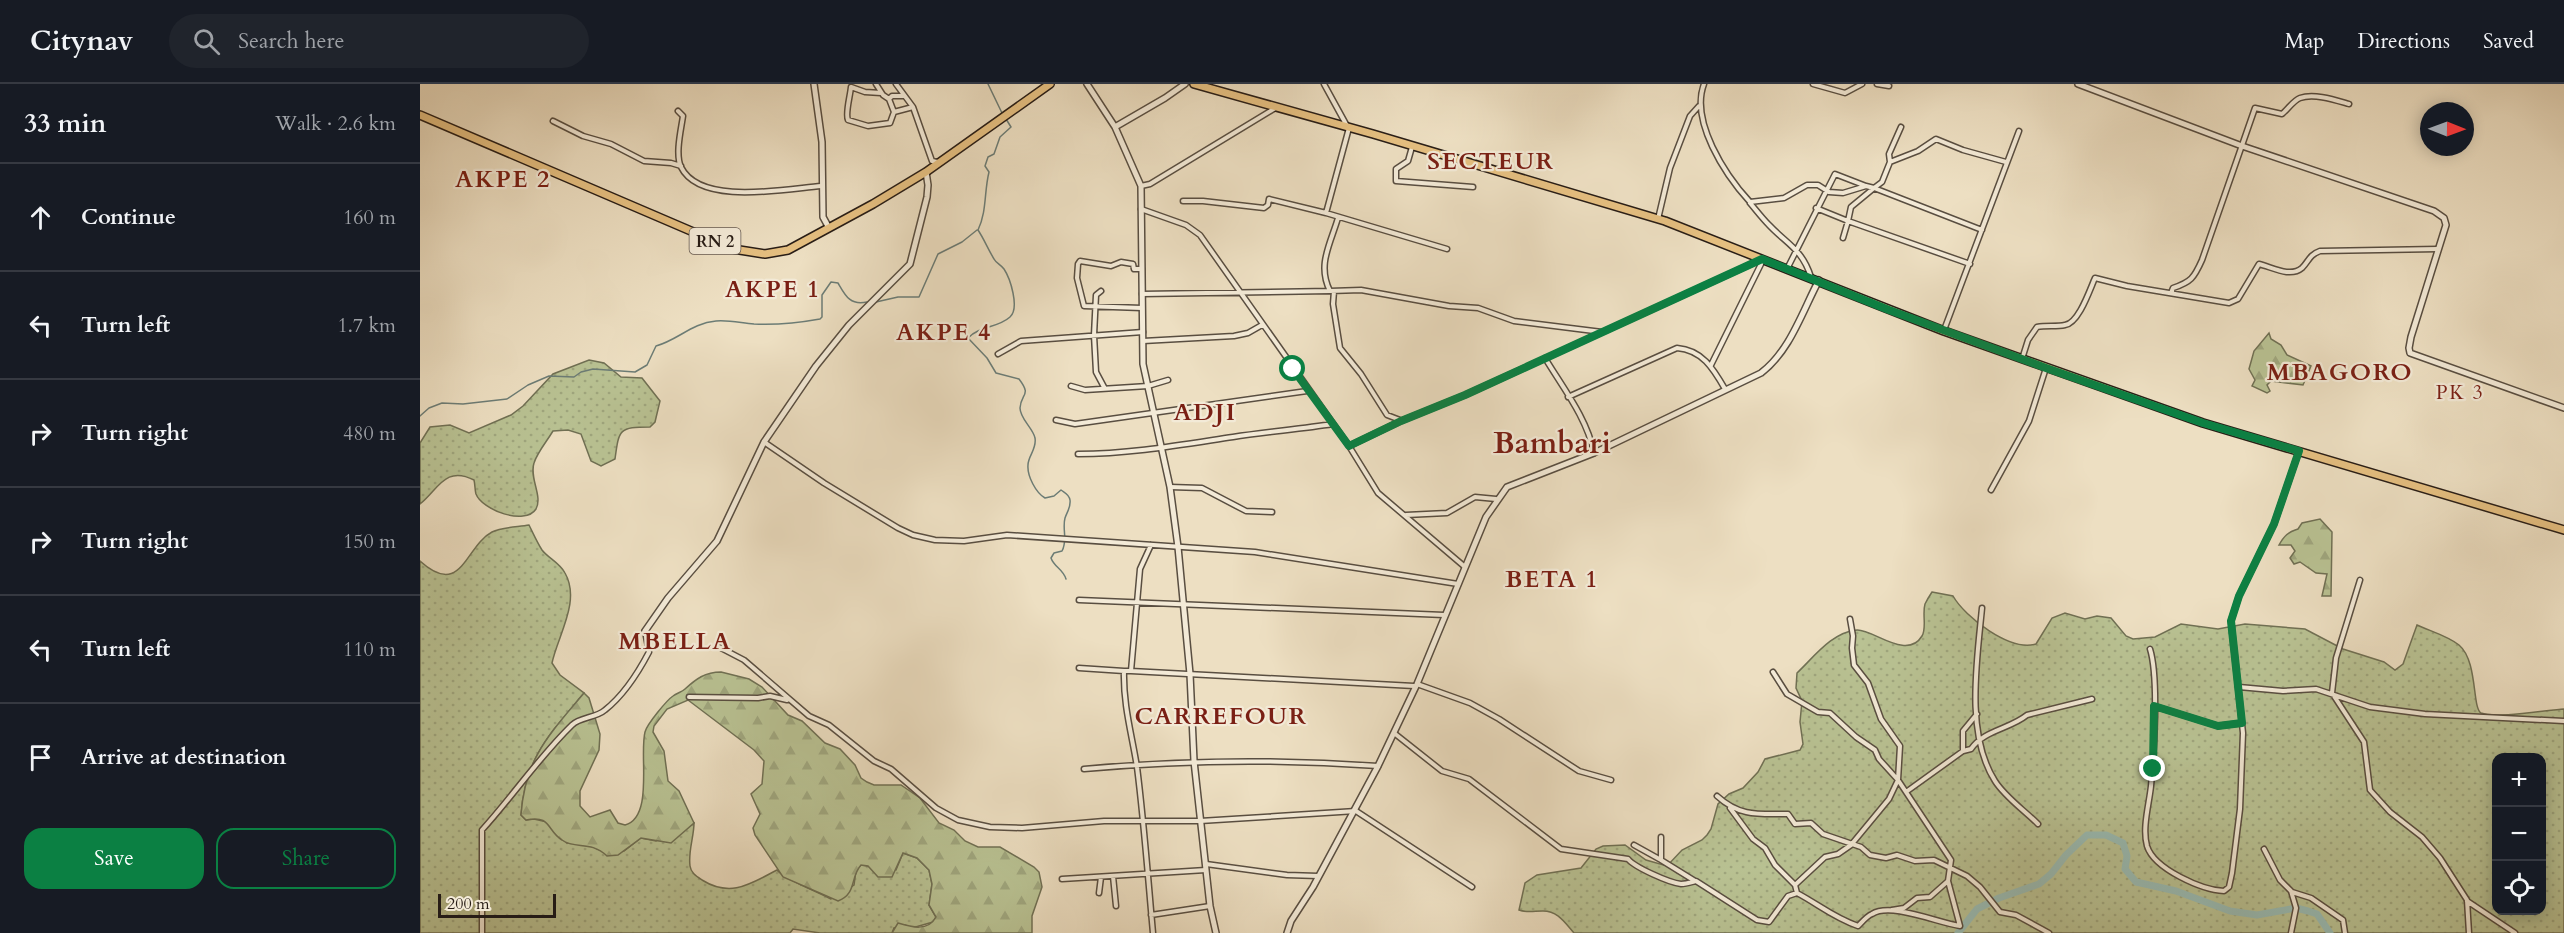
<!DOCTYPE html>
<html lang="en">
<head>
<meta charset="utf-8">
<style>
  :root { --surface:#171b24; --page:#20242c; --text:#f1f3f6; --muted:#9ea1a6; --line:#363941; --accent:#0b8043 }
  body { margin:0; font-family:Cardo,serif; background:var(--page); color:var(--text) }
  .controls { position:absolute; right:18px; bottom:18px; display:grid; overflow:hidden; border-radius:12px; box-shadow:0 3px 15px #0003 }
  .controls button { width:54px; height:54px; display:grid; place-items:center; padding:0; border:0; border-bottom:2px solid var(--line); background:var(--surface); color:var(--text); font:30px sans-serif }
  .compass { position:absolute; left:2000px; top:18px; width:54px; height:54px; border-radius:50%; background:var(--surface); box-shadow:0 3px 15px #0003; rotate:91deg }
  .scale { position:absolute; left:18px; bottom:15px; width:118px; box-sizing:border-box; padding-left:6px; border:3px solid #281d16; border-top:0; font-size:16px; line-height:21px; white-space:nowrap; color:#281d16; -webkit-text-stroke:4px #f3ead7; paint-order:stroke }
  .stop { position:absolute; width:18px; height:18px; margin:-14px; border:4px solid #0b8043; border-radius:50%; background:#fff }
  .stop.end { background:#0b8043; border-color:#fff; box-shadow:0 2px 6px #0008 }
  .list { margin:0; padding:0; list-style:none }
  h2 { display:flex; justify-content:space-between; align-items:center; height:78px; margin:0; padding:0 24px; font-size:26px }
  h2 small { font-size:20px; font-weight:400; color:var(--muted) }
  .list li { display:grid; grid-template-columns:39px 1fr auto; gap:18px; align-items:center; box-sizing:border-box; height:108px; padding:0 24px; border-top:2px solid var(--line) }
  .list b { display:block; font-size:22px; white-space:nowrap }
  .list em { font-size:20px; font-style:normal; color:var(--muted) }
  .actions { display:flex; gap:12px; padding:18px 24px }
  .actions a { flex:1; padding:14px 0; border:2px solid var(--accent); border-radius:18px; text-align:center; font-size:21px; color:var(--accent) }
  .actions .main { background:var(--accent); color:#fff }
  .icon { flex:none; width:33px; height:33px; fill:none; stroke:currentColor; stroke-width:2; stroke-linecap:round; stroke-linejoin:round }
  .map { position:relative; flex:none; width:2144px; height:849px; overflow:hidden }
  header { display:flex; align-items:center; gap:36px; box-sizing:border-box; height:84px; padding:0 30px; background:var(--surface); border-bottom:2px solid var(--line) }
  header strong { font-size:28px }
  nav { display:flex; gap:33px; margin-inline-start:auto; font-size:21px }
  .search { width:420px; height:54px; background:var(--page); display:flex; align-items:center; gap:15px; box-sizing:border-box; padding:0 21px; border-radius:33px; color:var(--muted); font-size:22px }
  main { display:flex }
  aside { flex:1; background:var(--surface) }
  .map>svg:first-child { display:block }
</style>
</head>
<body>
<header>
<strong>Citynav</strong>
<div class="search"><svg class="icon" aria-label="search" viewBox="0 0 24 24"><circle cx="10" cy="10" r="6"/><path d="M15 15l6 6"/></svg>Search here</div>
<nav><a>Map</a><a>Directions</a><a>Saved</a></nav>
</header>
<main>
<aside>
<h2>33 min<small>Walk · 2.6 km</small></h2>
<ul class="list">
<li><svg class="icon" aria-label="ahead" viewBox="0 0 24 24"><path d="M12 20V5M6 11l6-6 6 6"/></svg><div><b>Continue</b></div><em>160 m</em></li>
<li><svg class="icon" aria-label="left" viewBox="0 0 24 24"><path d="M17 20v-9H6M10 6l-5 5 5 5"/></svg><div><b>Turn left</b></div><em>1.7 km</em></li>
<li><svg class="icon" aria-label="right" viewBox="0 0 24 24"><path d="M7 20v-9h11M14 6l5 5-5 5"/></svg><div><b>Turn right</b></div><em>480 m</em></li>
<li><svg class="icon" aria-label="right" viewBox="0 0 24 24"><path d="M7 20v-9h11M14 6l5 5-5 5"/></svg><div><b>Turn right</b></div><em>150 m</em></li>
<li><svg class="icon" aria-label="left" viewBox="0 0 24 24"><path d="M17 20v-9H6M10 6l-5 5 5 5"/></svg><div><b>Turn left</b></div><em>110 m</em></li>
<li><svg class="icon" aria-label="arrive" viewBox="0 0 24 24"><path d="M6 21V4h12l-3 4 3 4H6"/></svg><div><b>Arrive at destination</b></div></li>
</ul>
<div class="actions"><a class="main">Save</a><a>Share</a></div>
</aside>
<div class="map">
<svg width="2144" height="849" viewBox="0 0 2144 849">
  <defs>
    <pattern id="grass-dots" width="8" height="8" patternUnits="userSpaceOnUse" patternTransform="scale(1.5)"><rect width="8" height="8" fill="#b9c293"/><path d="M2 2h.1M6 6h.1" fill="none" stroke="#9fa67e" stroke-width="1.8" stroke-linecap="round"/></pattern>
    <pattern id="forest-firs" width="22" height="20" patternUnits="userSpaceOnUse" patternTransform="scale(1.5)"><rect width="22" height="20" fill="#b9c293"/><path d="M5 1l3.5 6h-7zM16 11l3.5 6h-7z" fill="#9fa67e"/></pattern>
  </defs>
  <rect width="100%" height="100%" fill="#eddfc2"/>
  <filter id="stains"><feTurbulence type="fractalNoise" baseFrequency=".00333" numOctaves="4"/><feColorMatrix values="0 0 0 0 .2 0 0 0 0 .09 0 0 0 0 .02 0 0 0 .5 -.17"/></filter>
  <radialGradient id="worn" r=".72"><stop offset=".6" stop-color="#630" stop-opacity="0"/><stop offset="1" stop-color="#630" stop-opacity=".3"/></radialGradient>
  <!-- grass -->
  <path fill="url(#grass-dots)" stroke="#707054" stroke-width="1.5" fill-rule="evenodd" d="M 169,276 L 184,279 L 201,293 L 222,294 L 240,317 L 235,338 L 230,343 C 199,343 199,345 195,375 L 181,382 L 171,377 L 161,350 L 148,346 L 133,347 C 127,357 117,369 114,379 C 109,394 123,412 116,425 C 105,442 62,426 56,410 C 55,407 55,400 54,396 C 25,381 18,406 0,420 L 0,359 L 10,343 L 30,341 L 49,349 L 91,331 L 103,322 L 133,290 Z
    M 109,441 C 113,449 117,458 122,466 C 128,474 140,479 145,489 C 161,517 138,551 132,579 L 140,591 L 164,609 C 129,651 105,674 101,731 L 106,736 L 114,735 L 127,738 L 136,750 L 147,759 L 169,761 L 182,767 L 204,767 L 221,754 L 236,757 L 274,739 C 274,753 268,767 270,782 C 271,789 276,792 282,796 C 311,814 330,800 357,786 C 364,795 398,808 411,815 L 434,801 L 436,786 L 441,781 L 476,786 L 483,769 L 497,774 L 509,786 L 512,800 L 509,821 L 516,833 L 513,838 L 492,844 L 485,841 L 474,844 L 472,849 L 400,849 L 373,845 L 370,849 L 0,849 L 0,477 C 42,515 45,462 72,448 C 82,443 98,443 109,441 Z
    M 1512,508 L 1533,512 C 1545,533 1590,568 1616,560 L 1632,534 L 1645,529 L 1665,535 L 1677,532 L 1691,534 L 1706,552 L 1713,555 L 1735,553 L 1761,540 L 1798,545 L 1825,540 L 1885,545 L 1923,565 L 1964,578 L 1975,586 L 1983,580 L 1997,541 C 2010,547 2028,552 2039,561 C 2058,577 2052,624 2061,629 C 2075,635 2127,626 2144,625 L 2144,849 L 1154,849 C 1145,839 1138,827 1123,827 C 1114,827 1107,829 1099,826 L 1105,799 L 1117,791 L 1161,784 L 1176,765 L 1183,762 L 1205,761 L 1226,776 L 1247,782 L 1262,766 L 1282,756 L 1287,751 L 1291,745 L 1298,720 L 1309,710 L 1323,704 L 1338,688 L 1345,675 L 1380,666 L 1383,660 L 1380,638 L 1382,617 L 1376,604 L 1377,589 C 1394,573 1412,548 1437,546 C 1453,545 1487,577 1502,552 C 1507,544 1502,530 1505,520 C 1507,516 1510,511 1512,508 ZM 2076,674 L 2122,674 L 2122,826 L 2076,826 Z"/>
  <!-- forest -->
  <path fill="url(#forest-firs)" stroke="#707054" stroke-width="1.5" d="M 1849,249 L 1851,255 L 1861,261 L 1867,271 L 1891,282 L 1883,301 L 1851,297 L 1847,301 L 1850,307 L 1847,309 L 1832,302 L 1835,296 L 1829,285 L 1834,267 Z
    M 1900,435 L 1912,448 L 1911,512 L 1902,512 L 1907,490 L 1896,489 L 1880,478 L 1874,480 L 1870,474 L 1875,467 L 1871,461 L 1859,461 C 1864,452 1868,448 1878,445 L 1882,439 Z
    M 301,588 L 329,595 L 342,603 L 368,631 L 382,637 L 405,659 L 420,665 L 435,681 L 441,694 L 447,698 L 454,701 L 481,701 L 500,714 L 519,739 L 534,746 L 545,757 L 558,763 L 580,763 L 614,783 L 619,788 L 622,803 L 612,832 L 612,849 L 472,849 L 478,839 C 491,843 508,848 516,833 L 509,821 L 512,800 L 509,786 L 497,774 L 483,769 L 472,793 L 458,793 L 448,782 L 441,781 C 430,793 437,810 418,817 L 363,793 L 335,751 L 333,744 L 340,730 L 331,710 L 342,700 L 344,677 L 334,666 L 268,616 L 247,625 L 234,642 L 233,648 L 244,667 L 248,697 L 259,707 L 274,739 L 251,759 L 221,754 L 198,771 L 187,772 C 170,756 156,766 142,756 C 126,746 132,731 106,736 L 101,731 C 105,674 129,651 164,609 L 169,614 L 180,650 L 179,666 L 160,707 L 160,722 L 170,733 L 190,726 L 198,739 L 205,741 C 234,733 219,671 225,648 C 227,640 247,616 253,612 C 257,609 262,608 265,605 C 276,595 285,588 301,588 Z"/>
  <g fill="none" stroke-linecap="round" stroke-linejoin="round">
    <!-- stream -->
    <path stroke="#6c7c75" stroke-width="1.5" d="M 568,0 L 582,29
      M 586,35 L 591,43 L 580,53 L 574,70 L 568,73 L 565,82 L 569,88 C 564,108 567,127 558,146 C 564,155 568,165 574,175 C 576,179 581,181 584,185 C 590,194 600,224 590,233 C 578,244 559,242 548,254 L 567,274 L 576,289 L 599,295 C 612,312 601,309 600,324 C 600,335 613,344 615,354 C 617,365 608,372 608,381 C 607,392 616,409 625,414 L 634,412 L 641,406 C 645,409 649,410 650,416 C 651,423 647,428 645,434 C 642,445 648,456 642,467 L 634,469 L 631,474 C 634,483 643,485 646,495
      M 456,218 L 478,213 L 499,213 L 518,170 L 542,158 L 557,146
      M 0,332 L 9,324 L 22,319 L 43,320 L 87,315 L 108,301 L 129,292 L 154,293 L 161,288 L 173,285 L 215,288 L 227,281 L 236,262 C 258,256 272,239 296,237 C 310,236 321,239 334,240 C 356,241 378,239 400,235 L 402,233 L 402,211 L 411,198 L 418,199 C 425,211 430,222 447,218"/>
    <!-- river -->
    <path stroke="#99bcb4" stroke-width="7" d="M 1538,849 L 1557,825 L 1579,814 L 1619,800 L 1631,790 L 1646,771 L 1667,751 L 1686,751 L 1703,759 L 1707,772 L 1705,785 L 1716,798 L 1756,807 L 1810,827 L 1837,831 L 1876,824 L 1888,827 L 1897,830 L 1910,849"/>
    <!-- minor casing -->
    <g stroke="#594e41" stroke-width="7">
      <path id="minor" d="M 456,0 L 463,11 L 469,15
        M 476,0 L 493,23 L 512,77 L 518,78
        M 904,0 L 927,42
        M 1284,0 C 1270,37 1305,91 1330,118 L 1364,114 L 1387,101 L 1398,101 L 1409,108 L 1423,109 L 1446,102 L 1454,104 L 1462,98 L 1470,78 L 1498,67 L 1516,55 L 1543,66 L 1586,78
        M 1393,0 L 1425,9 L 1442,0
        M 1457,0 L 1469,2
        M 461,9 L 445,8 L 431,3 C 430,13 425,30 428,36 L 448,42 L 470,39 L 474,28 L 493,23
        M 258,27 L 263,32 C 261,46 255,70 261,83 C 280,122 365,105 401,102
        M 474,28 L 469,15 L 472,12 L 482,12
        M 133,37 L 163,52 L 191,60 L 224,77 L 251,79 L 261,82
        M 929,44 L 906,129 L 1027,165
        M 992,63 L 988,77 L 976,85 L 976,97 L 1053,103
        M 1470,78 L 1469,70 L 1481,43
        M 721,102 L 730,100 L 857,23
        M 763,117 L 783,117 L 844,124 L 848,121 L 849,115 L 906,129
        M 1330,119 C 1336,126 1342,134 1349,141 C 1367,160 1382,165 1391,193
        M 1396,124 L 1428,137 L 1423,154
        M 721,125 L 766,141 L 780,151 L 929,362 L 958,409 L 1045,483
        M 1238,135 L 1250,84 L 1270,32 L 1279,22
        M 1550,180 L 1428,137 L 1431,123 L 1454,104 L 1562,146
        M 722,185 L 714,185 L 713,180 L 701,178 L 691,182 L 660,177 L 658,180 L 657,194 L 664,222 L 722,224
        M 1367,185 L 1415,90 L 1446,102
        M 681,207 L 676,211 L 674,251 L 676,288 L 684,303
        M 910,207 C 897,181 910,161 918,134
        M 914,207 L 913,220 L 920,264 L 941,290 L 967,331 L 980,336
        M 1751,209 L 1753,204 C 1771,198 1774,194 1782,176 L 1835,24 L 1862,30 C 1867,26 1874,16 1880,14 C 1894,9 1915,16 1929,20
        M 722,210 L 910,207 L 941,206 L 1029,222 L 1058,224 L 1094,237 L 1182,248
        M 1524,246 L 1599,47
        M 723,257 L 814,252 L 828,249 L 842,241
        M 578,270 L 601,257 L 723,248
        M 1125,274 C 1143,304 1167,334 1174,369
        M 1602,275 L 1608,256 L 1617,243 C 1627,241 1636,243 1645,241 C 1659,239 1670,205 1675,194 L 1707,202 L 1809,219 L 1818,215 L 1839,180 C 1852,183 1870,194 1882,184 C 1889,177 1889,171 1900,167 L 2018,165
        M 1291,281 L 1343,176
        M 651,302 L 665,306 L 728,302 L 748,296
        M 1148,313 L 1257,264 C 1282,266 1293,284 1305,305
        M 636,336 L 655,340 L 887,307
        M 344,358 L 404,399 L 478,444 L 493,451 L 515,456 L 544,457 L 587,451 L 835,468 L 1038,500
        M 929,362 L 981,337 L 1045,311 L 1340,176
        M 658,370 C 710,370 760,361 813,353 C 846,348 880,345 913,340
        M 750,403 L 782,404 L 826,427 L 852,428
        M 1571,406 L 1609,337 L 1626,284
        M 986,431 L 1027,429 L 1055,413 L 1076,415
        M 731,461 L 720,485 L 711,587 L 704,587 C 703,621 712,651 717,683 C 724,738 728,794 733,849
        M 1940,496 L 1916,574 L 1912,609 L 1944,658 L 1950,706 L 1970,728 L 2002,753 L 2020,774 L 2047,816 L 2049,849
        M 659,516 L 1024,531
        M 1562,524 C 1557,577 1545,650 1575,697 C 1585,713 1604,726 1618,740
        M 299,563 L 324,576 L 389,632 L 409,641 L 454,677 L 471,685 L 516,724 L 538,736 L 570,743 L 602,744 L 684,737 L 780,737 L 936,727 L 1052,803
        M 1730,565 C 1739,594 1734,670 1731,702 C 1729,721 1722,744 1727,762 C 1734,785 1782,806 1804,807 L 1809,803 L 1812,789 L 1820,725 L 1823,649 L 1811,537 L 1819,512 L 1854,440 L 1879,367
        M 659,584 L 704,587
        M 711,587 L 994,602
        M 997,600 L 1050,619 L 1079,635 L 1159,687 L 1191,696
        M 1819,603 L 1863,607 L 1896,605 L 1950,623 L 2005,630 L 2144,637
        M 269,613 L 338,614 L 350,612 L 367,616
        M 1734,622 L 1798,642 L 1822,639
        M 974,649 L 1022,687 L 1049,695 L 1141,765 L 1208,775 C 1214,783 1250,799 1261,800 C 1266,800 1272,798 1276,797 L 1337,836 L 1349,838 L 1368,812 L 1377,809 C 1398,820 1414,834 1438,842 C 1442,838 1447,832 1452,830 C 1471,818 1518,839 1540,842 L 1528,797 L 1531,776 L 1478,696 L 1459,675 L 1455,666 L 1436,653 L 1410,629 L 1398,628 L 1367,610 L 1353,588
        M 1543,667 L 1543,647 L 1557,630
        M 664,685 C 762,676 860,675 958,682
        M 1486,708 L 1543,667 L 1551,665 C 1564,646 1590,645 1607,631 L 1672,615
        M 1297,712 C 1320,733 1339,730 1368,730 L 1375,740 L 1391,739 L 1403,750 L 1441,763 L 1450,771 L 1466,774 L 1477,771 L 1495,777 L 1514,776 L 1547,792 L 1560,803 L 1580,828 L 1596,831 L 1629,849
        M 1310,724 L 1333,755 L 1345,764 L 1355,781 L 1375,801 L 1377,809
        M 1241,753 L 1241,776 L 1275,797
        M 1214,761 L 1241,776
        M 1844,765 L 1860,796 L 1871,807 L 1876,824 L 1871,849
        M 786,780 L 867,791 L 898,792
        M 693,792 L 696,822
        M 642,795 L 786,786
        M 1375,801 L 1405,773 L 1418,770 L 1431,761 L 1469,715 L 1478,696 L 1480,662 L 1461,635 L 1448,599 L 1434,581 L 1432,564 L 1433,552 L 1430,535
        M 1872,808 L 1891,814 L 1923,836 L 1925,849
        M 679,809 L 681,793
        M 2047,817 L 2095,849
        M 1472,826 L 1484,824 L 1497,814 L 1510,813 L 1528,797
        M 731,831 L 790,822
        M 62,849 L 62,746 C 93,712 119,673 152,641 C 160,633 176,634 185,626 C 204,611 218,589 229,568 L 225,547"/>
    </g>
    <!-- tertiary casing -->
    <g stroke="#594e41" stroke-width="8">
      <path id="tertiary" d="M 394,0 L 402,58 L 403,133 L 409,144
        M 667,0 L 695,43 L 721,102 L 723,280 L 750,403 L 758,463 L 770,590 L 774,677 L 790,822 L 796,849
        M 1658,0 L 1822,62 L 2014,127 L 2024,134 L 2026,141 L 1991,253 L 1989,264 L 1990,269 L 2144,324
        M 695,43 L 745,14 L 765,0
        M 225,547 L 248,514 L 297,457 L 344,358 L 396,282 L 429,241 L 490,180 L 507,113 L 508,101 L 506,88
        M 867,849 L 871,837 L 893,803 L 958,682 L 997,600 L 1066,433 L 1087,403 L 1174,369 L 1341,289 C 1370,267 1382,228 1399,196"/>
    </g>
    <!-- primary casing -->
    <g stroke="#281d16" stroke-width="10">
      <path id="primary" d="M 774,0 L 953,50 L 1245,137 L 1524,247 L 1783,339 L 2144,446
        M 0,31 L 313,165 L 345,170 L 368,166 L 453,120 L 506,88 L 630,0"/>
    </g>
    <!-- minor -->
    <use href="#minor" stroke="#f3ead7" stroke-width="4"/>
    <!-- tertiary -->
    <use href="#tertiary" stroke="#f3ead7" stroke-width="5"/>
    <!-- primary -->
    <use href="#primary" stroke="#e6c081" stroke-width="7"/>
  </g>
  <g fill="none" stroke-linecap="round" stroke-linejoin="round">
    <!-- route -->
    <path stroke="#0b8043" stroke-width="8" d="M 873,285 L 929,362 L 981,337 L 1045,311 L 1342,175 L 1469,226 L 1626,284 L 1783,339 L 1879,367 L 1854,440 L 1819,512 L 1811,537 L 1822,639 L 1798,642 L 1734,622 L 1733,685"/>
  </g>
  <g text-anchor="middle" stroke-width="4.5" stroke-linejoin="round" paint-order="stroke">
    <!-- shield labels -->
    <rect fill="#f3ead7" stroke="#655a50" stroke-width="1.5" x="269.5" y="144" width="51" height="26" rx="4.5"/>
    <g font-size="16" font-weight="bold" fill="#281d16">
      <text x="295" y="163">RN 2</text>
    </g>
    <!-- neighbourhood labels -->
    <g font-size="20" letter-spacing="1.5" fill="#7a1f14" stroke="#f3ead7">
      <text x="2040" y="315">PK 3</text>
    </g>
    <!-- district labels -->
    <g font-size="24" font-weight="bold" letter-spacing="1.5" fill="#7a1f14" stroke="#f3ead7">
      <text x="1071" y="85">SECTEUR</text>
      <text x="83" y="103">AKPE 2</text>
      <text x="353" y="213">AKPE 1</text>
      <text x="524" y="256">AKPE 4</text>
      <text x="1920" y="296">MBAGORO</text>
      <text x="785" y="336">ADJI</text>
      <text x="1132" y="503">BETA 1</text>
      <text x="255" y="565">MBELLA</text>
      <text x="801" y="640">CARREFOUR</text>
    </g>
    <!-- town labels -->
    <g font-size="30" font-weight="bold" fill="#7a1f14" stroke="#f3ead7">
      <text x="1132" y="369">Bambari</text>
    </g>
  </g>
  <rect width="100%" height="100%" filter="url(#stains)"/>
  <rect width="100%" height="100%" fill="url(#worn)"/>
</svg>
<div class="controls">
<button>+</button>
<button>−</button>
<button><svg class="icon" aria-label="locate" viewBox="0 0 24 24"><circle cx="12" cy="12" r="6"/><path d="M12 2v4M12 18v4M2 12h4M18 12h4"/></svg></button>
</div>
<svg class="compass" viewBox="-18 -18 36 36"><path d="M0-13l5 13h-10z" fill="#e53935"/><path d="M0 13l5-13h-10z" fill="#9ea1a6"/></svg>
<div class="scale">200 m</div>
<div class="stop" style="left:873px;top:285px"></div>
<div class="stop end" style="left:1733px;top:685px"></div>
</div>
</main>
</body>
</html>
